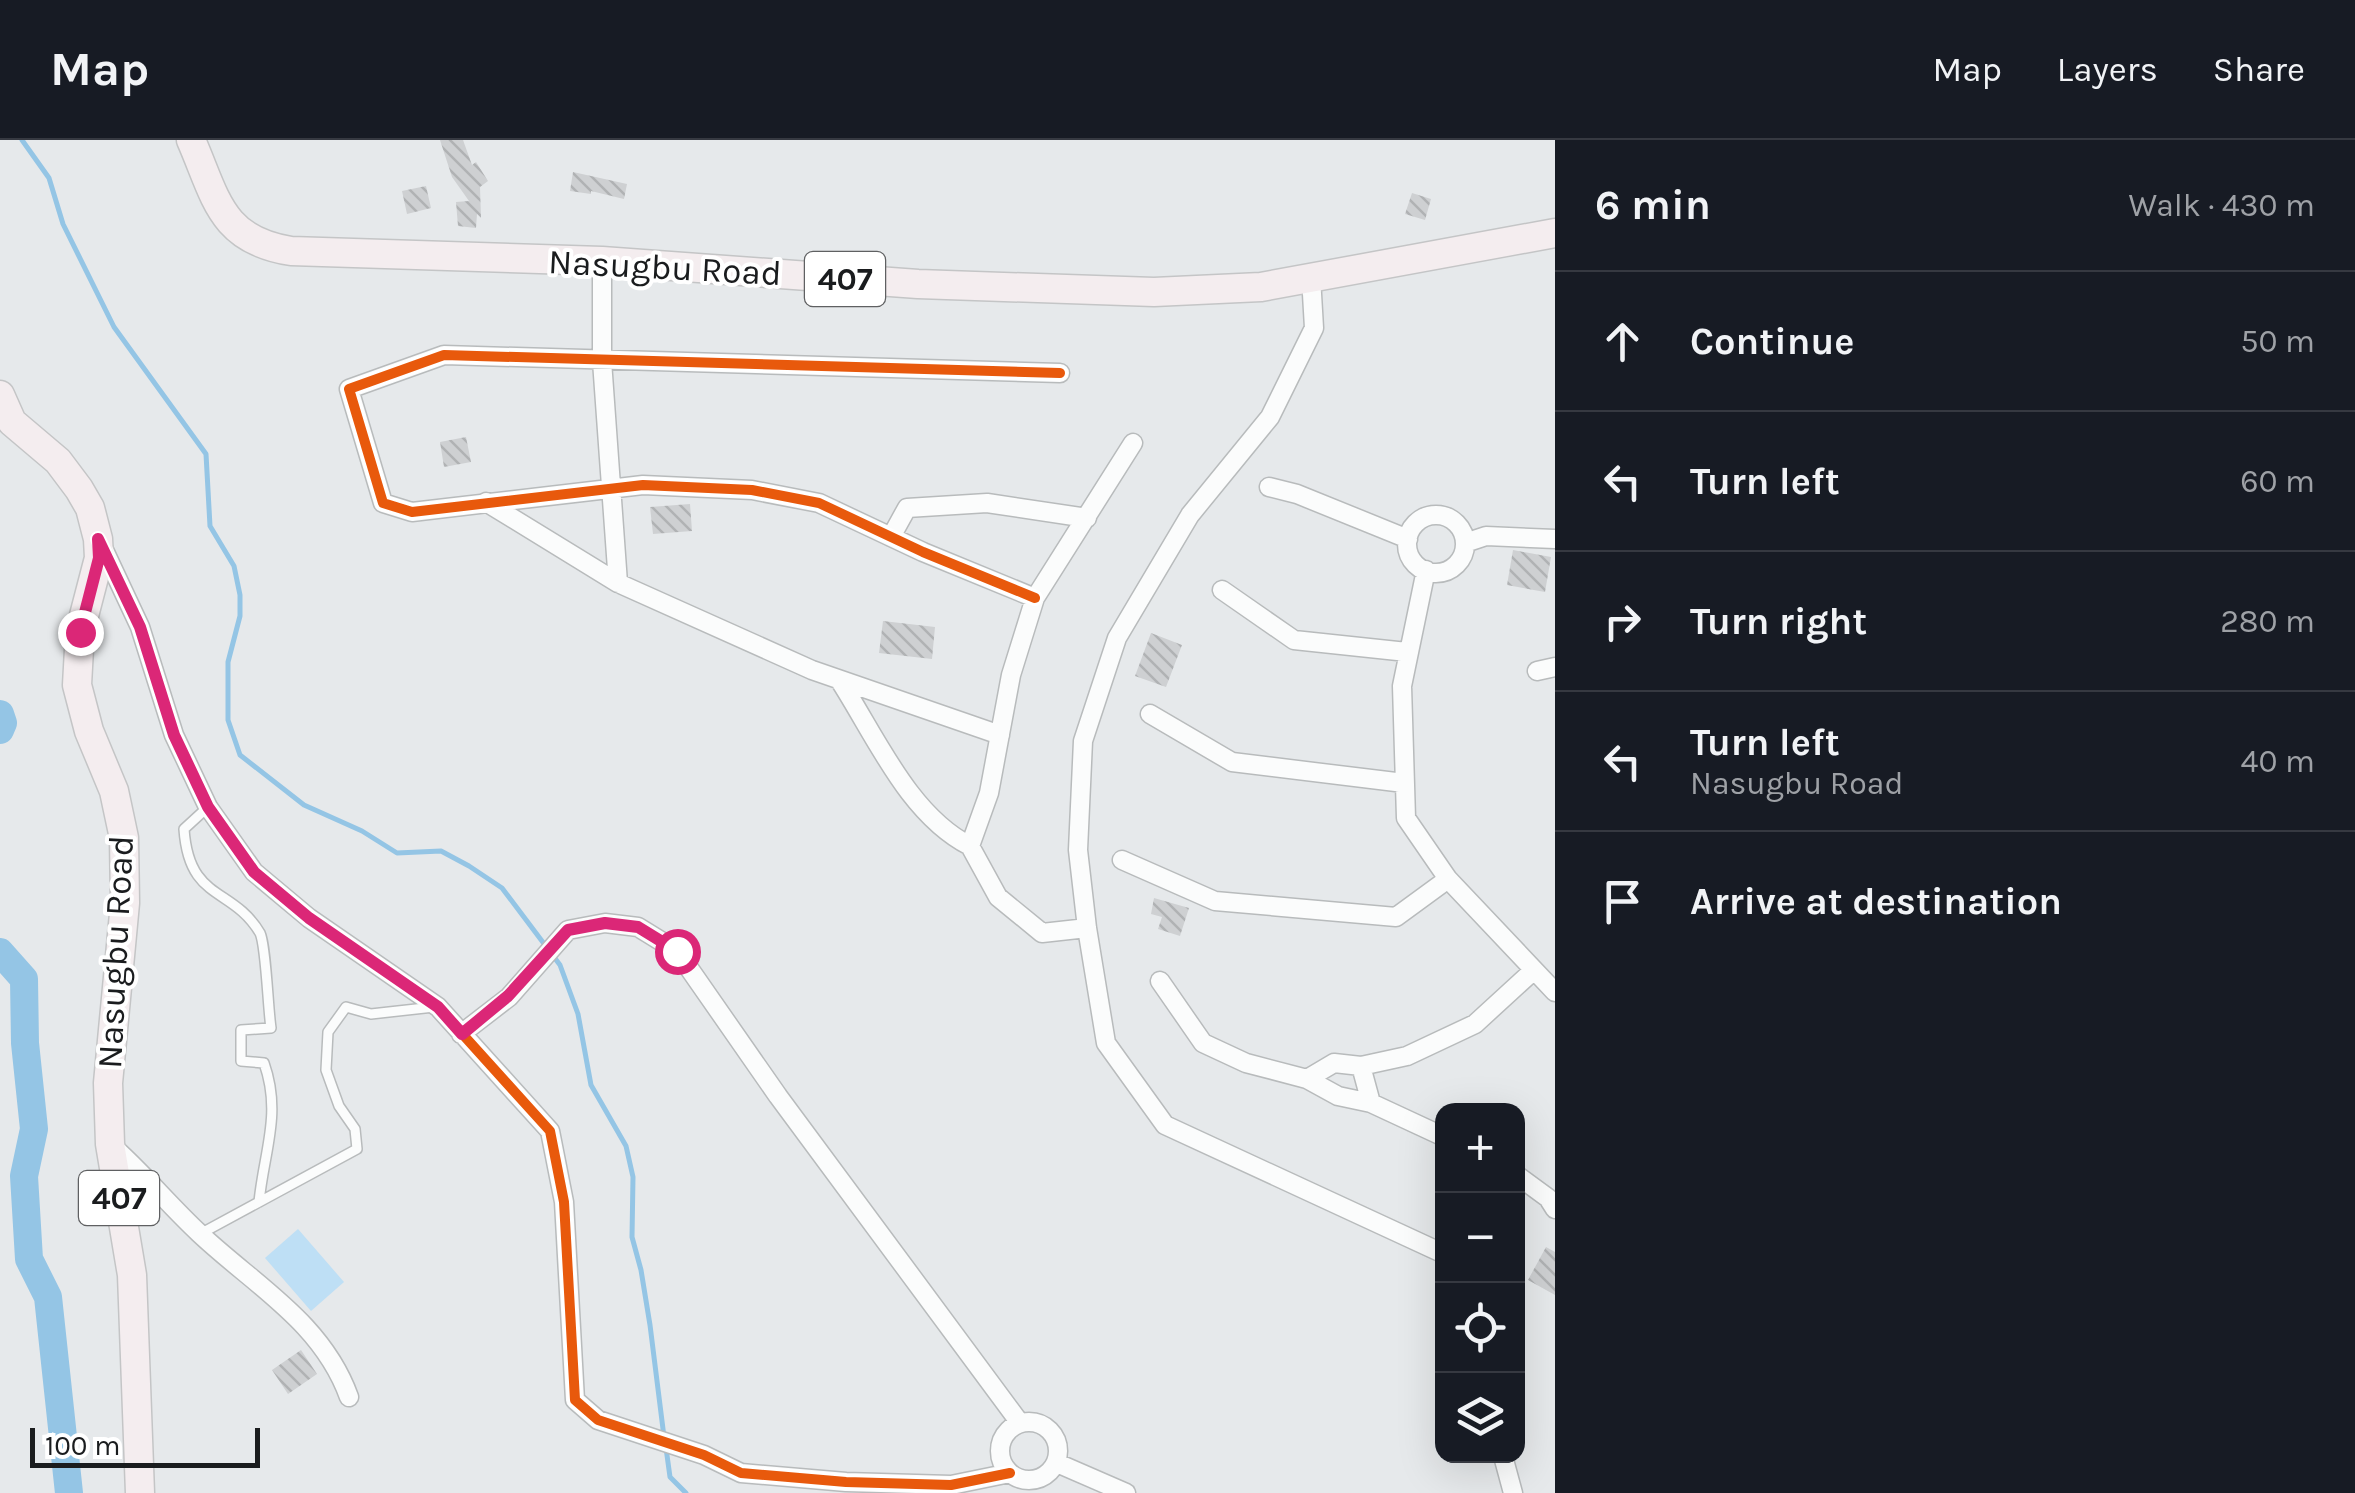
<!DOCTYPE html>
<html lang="en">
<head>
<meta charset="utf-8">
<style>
  :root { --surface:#171b24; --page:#242831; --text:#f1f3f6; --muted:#9ea1a6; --line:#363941 }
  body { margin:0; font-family:Karla,sans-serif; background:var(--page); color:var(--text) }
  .controls { position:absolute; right:30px; bottom:30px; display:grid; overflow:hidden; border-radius:20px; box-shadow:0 10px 40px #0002 }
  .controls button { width:90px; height:90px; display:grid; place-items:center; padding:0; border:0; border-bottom:2px solid var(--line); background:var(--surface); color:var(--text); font:50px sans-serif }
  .scale { position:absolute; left:30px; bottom:25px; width:230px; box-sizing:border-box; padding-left:10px; border:5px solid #1a1c1e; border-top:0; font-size:28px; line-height:35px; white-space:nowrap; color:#1a1c1e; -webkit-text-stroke:8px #fff; paint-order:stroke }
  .stop { position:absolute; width:30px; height:30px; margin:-22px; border:8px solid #db2777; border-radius:50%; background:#fff }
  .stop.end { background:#db2777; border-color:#fff; box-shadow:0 2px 10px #0008 }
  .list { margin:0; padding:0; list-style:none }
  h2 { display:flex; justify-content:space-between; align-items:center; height:130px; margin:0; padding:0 40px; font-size:42px }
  h2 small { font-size:32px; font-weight:400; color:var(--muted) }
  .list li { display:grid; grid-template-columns:65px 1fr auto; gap:30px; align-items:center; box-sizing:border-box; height:140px; padding:0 40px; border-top:2px solid var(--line) }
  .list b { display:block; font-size:38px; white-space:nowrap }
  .list p { margin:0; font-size:32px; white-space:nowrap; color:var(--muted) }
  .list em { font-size:32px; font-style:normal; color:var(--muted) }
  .icon { flex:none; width:55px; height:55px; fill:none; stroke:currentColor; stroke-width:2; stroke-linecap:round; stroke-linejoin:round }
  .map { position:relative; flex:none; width:1555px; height:1353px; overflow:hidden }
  header { display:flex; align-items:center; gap:60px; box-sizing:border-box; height:140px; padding:0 50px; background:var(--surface); border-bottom:2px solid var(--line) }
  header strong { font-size:48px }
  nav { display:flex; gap:55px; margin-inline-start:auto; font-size:35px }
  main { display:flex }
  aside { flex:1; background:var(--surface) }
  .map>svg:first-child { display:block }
</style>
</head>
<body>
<header>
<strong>Map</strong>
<nav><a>Map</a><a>Layers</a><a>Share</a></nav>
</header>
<main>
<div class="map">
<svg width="1555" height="1353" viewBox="0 0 1555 1353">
  <defs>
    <pattern id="building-back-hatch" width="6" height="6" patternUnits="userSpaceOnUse" patternTransform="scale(2.5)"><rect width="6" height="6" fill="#ced0d2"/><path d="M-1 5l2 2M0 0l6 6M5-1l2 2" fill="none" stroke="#b0b2b4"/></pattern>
  </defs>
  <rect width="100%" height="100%" fill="#e6e9eb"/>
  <!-- grass -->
  <path fill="#bedff5" d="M 298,1089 L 344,1142 L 311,1171 L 265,1118 Z"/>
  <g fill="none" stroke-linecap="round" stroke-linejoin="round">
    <!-- stream -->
    <path stroke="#94c5e5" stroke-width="5" d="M 22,0 L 49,38 L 63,84 L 114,187 L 206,314 L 210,386 L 234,426 L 240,455 L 240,476 L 228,522 L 228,580 L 240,615 L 304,665 L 362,691 L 397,713 L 441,711 L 469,726 L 502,748 L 560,825 L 578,874 L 591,945 L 626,1006 L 633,1037 L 632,1097 L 641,1130 L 650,1185 L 664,1297
      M 666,1308 L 670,1337 L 686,1353"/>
    <!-- river -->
    <path stroke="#94c5e5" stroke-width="28" d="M 0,574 L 3,583 L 0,590
      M 0,812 L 24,839 L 25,903 L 34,989 L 24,1036 L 29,1119 L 48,1157 L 69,1353"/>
  </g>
  <!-- building -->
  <path fill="url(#building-back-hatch)" d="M 440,0 L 463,0 L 472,25 L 476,22 L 488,41 L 480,47 L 481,78 L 477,74 L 476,88 L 458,86 L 456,62 L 469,61 L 452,37 Z
    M 573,32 L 627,44 L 624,59 L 591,51 L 591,54 L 570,51 Z
    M 426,46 L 431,68 L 407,74 L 402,51 Z
    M 1412,53 L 1431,59 L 1425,80 L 1405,74 Z
    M 466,297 L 471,322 L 444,327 L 440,302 Z
    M 690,364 L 692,391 L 653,394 L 650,367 Z
    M 1513,410 L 1551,417 L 1545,452 L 1507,445 Z
    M 883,481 L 935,487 L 932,519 L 879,513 Z
    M 1151,493 L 1182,505 L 1166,547 L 1135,536 Z
    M 1154,758 L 1189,768 L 1180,796 L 1158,789 L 1162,777 L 1151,774 Z
    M 1546,1107 L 1555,1112 L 1555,1155 L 1528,1140 Z
    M 301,1210 L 317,1234 L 288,1254 L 272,1230 Z"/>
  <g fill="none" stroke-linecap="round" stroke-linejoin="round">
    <!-- lane casing -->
    <g stroke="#b8bbbc" stroke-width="12">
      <path id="lane" d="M 208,667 L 184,689 C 189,762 232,746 260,793 C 266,805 268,869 271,888 L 241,890 L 241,921 L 264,923 C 282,974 264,1011 259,1062
        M 200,1094 L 357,1009 L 355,989 L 339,966 L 326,930 L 328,892 L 346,867 L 371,874 L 434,867"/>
    </g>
    <!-- street casing -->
    <g stroke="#b8bbbc" stroke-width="21">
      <path id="street" d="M 602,121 L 602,221 L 618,443
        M 1311,137 L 1314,188 L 1270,277 L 1190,375 L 1117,498 L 1083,601 L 1078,710 L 1087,788 L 1106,903 L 1165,985 L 1442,1113
        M 1269,347 L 1297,354 L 1408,399
        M 486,362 L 618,443 L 812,530 L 1000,595
        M1407 404a29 29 0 1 1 58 0a29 29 0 1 1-58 0Z
        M 891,397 L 907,368 L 987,363 L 1087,378
        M 1465,403 L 1486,396 L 1555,399
        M 103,408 L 140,487 L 174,595 L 208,667 L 254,732 L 309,778 L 438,867 L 550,991 L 564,1062 L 575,1260 L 598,1280 L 704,1315 L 741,1333 L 846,1342 L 951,1345 L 1010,1333
        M 1426,430 L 1402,546 L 1406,678 L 1448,739 L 1555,852
        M 1222,450 L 1294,500 L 1407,512
        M 1035,458 L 923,412 L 819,363 L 752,350 L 643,345 L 412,372 L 383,363 L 349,249 L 444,215 L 1060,233
        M 1537,531 L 1555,527
        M 840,541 C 876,597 909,675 970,706
        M 1150,574 L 1232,622 L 1404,643
        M 1122,720 L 1215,761 L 1396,777 L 1448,739
        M 1087,788 L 1042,793 L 998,757 L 970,706 L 989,653 L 1011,535 L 1035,458 L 1133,303
        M 1160,841 L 1203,903 L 1246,923 L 1307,939
        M 461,894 L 509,857 L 568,790 L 605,783 L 638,787 L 677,811 L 778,956 L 1020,1283
        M 1361,926 L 1334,923 L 1307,939 L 1338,956 L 1371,963
        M 1442,996 L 1371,963 L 1361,926 L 1407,916 L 1475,884 L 1534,830
        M 110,1004 C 142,1032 168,1064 199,1093 C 254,1145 322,1182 349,1257
        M 1518,1036 L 1548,1058 L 1555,1069
        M1000 1311a29 29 0 1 1 58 0a29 29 0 1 1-58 0Z
        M 1503,1316 L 1513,1353
        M 1057,1323 L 1126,1353"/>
    </g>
    <!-- primary casing -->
    <g stroke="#c4c5c6" stroke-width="31">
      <path id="primary" d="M 191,0 C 216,57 220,100 291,111 L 602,121 L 918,144 L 1154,152 L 1261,147 L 1555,93
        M 0,255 L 12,282 L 58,321 L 79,349 L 90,368 L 98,399 L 99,418 L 80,491 L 77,545 L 89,591 L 114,651 L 124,698 L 125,763 L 108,943 L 110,1004 L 132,1135 L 140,1353"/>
    </g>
    <!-- lane -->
    <use href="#lane" stroke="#fbfcfc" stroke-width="9"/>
    <!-- street -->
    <use href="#street" stroke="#fbfcfc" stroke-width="18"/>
    <!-- primary -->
    <use href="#primary" stroke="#f4edef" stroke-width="28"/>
    <!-- cycleway casing -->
    <g stroke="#fff" stroke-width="16">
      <path id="cycleway" d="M 98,399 L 140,487 L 174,595 L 208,667 L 254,732 L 309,778 L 438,867 L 550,991 L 564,1062 L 575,1260 L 598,1280 L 704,1315 L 741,1333 L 846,1342 L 951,1345 L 1010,1333
        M 1035,458 L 923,412 L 819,363 L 752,350 L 643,345 L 412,372 L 383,363 L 349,249 L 444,215 L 1060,233"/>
    </g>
    <!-- cycleway -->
    <use href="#cycleway" stroke="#e8590c" stroke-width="10"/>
  </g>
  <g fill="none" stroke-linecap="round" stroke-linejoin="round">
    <!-- route -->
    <path stroke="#db2777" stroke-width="12" d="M 80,492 L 99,418 L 98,399 L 140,487 L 174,595 L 208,667 L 254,732 L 309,778 L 438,867 L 462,894 L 508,856 L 568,790 L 605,783 L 638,787 L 677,811"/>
  </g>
  <g text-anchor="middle" stroke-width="8" stroke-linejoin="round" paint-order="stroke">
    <!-- shield labels -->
    <g fill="#fff" stroke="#5f6062" stroke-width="2.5">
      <rect x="805" y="112" width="80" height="54" rx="8"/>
      <rect x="79" y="1031" width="80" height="54" rx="8"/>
    </g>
    <g font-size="32" font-weight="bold" fill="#1a1c1e">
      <text x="845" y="150">407</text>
      <text x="119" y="1069">407</text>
    </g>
    <!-- street labels -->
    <g font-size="35" fill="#1a1c1e" stroke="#fff">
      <text transform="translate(665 127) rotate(3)" y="12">Nasugbu Road</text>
      <text transform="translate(115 812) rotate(-87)" y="12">Nasugbu Road</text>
    </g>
  </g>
</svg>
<div class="controls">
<button>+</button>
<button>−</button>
<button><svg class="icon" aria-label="locate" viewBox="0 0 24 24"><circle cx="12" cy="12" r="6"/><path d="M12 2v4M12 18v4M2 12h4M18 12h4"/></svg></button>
<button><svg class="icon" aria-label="layers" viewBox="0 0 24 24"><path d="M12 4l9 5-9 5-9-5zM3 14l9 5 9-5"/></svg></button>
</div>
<div class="scale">100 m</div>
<div class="stop" style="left:677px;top:811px"></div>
<div class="stop end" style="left:80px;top:492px"></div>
</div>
<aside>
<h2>6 min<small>Walk · 430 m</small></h2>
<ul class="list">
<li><svg class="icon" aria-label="ahead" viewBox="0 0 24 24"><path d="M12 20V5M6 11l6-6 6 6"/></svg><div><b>Continue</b></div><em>50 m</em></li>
<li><svg class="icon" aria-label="left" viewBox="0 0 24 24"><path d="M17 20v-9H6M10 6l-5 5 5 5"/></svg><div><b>Turn left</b></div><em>60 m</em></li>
<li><svg class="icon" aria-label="right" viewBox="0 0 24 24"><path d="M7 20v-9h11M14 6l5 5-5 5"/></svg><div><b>Turn right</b></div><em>280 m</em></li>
<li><svg class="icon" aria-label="left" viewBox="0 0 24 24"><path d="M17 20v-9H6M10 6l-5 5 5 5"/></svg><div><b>Turn left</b><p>Nasugbu Road</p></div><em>40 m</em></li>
<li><svg class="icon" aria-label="arrive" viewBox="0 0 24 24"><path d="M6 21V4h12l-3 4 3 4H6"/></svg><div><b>Arrive at destination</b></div></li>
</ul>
</aside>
</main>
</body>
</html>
